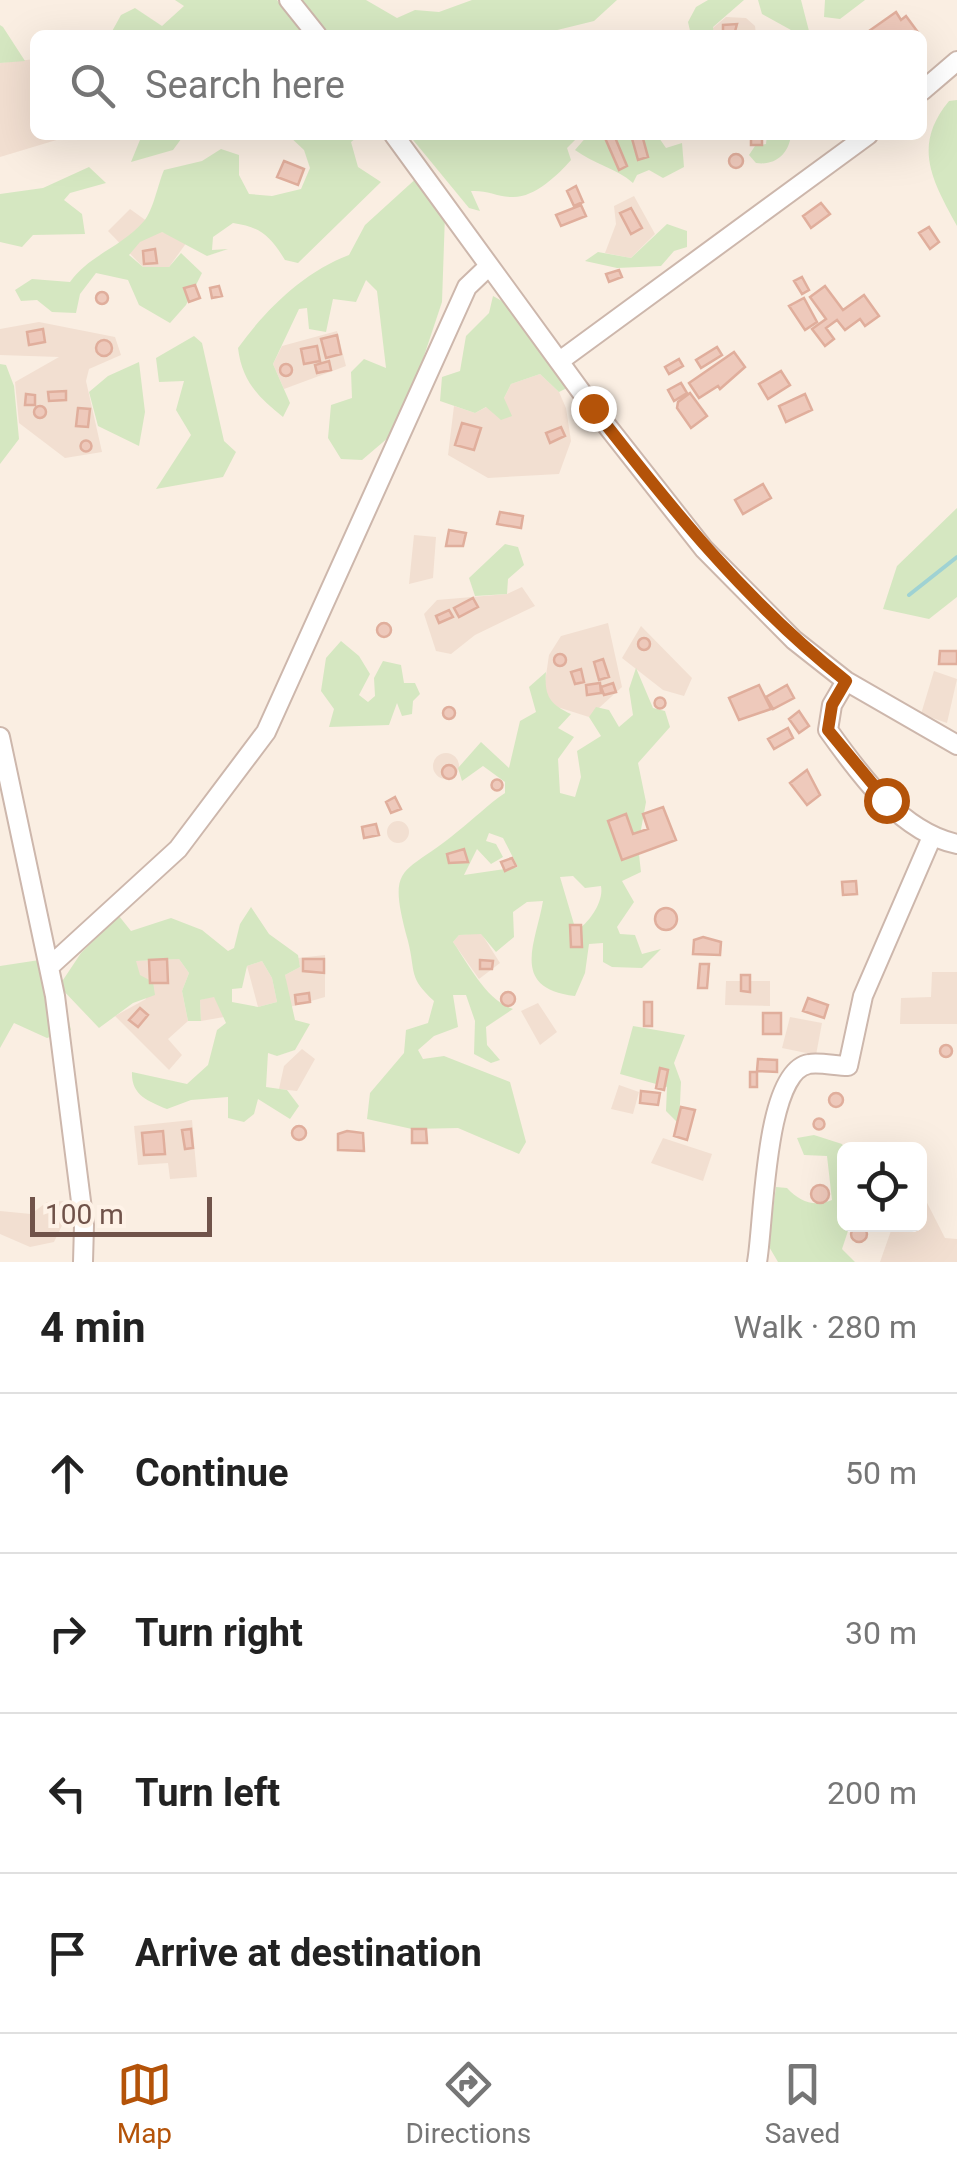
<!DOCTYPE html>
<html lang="en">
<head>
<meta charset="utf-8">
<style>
  :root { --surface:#fff; --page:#f2f2f2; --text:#222; --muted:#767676; --line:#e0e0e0; --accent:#b45309 }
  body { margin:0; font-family:Roboto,sans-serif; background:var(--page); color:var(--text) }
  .controls { position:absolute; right:30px; bottom:30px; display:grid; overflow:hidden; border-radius:15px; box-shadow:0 10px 40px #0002 }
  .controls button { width:90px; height:90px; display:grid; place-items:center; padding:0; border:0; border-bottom:2px solid var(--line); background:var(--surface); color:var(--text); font:50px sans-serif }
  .scale { position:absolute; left:30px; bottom:25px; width:182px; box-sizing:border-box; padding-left:10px; border:5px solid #70534a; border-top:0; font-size:28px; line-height:35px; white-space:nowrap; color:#70534a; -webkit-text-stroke:8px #fef2e7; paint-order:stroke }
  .stop { position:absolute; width:30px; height:30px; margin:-22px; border:8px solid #b45309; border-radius:50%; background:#fff }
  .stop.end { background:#b45309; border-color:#fff; box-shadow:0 2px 10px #0008 }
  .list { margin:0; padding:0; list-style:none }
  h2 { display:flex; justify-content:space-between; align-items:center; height:130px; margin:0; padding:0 40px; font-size:42px }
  h2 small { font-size:32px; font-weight:400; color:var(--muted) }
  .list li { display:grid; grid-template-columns:65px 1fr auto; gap:30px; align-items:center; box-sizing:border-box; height:160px; padding:0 40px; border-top:2px solid var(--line) }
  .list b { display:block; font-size:38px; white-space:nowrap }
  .list em { font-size:32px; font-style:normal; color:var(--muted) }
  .icon { flex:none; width:55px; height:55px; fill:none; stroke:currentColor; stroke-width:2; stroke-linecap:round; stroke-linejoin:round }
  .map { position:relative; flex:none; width:957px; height:1262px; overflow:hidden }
  .search { position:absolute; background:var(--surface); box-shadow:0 10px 40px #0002; left:30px; right:30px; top:30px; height:110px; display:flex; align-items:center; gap:25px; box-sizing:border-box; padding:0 35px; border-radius:15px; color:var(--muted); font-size:38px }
  .sheet { height:770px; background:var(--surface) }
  nav { display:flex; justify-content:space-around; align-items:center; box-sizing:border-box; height:140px; border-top:2px solid var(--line); background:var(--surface); font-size:28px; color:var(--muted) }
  nav a { display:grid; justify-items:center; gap:5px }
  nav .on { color:var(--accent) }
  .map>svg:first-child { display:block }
</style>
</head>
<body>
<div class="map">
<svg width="957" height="1262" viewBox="0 0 957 1262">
  <rect width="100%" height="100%" fill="#faeee2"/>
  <!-- residential -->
  <path fill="#f2dfd1" d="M 726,17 L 746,18 L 755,26 L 756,35 L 714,35 L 713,28 Z
    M 35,59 L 35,135 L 73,135 L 0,157 L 0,63 Z
    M 634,196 L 655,234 L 631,258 L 605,253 L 616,224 L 614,206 Z
    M 130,209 L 162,232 L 187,242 L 169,267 L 143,267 L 108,231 Z
    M 39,322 L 115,337 L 121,355 L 89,369 L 86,381 L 102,452 L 65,458 L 19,423 L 15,382 L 59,357 L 0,355 L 0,329 Z
    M 337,331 L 346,366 L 284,389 L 273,364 L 282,346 Z
    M 540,374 L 559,392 L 566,408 L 571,441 L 559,474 L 488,478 L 448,455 L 454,406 L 475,413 L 504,398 L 511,384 Z
    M 414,535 L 436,537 L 433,578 L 409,584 Z
    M 522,587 L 535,606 L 475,635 L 451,654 L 436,651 L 424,614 L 437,600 L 507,594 Z
    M 608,623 L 622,687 L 589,717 L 551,705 L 544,689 L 549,655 L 561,636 Z
    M 641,626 L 692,678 L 684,696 L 663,690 L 622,658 Z
    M 934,671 L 957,679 L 947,723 L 921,714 Z
    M433 766a13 13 0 1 1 26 0a13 13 0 1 1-26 0Z
    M387 832a11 11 0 1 1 22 0a11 11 0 1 1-22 0Z
    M 481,933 L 500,963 L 479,979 L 453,942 L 459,935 Z
    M 325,955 L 325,997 L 290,1007 L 285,975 L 300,967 L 298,958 Z
    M 179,959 L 189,973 L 182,991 L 188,1021 L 168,1039 L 182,1055 L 169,1070 L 115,1016 L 146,999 L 135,961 Z
    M 262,961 L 272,978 L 277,1002 L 258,1007 L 247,966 Z
    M 932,972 L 957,972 L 957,1024 L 900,1024 L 901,998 L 931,997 Z
    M 726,981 L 770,981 L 770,1006 L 725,1005 Z
    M 214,996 L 224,1017 L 201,1021 L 200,1000 Z
    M 538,1003 L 557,1032 L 540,1045 L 521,1011 Z
    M 790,1017 L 822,1023 L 816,1055 L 782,1048 Z
    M 302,1049 L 315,1059 L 297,1091 L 279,1089 L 284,1066 Z
    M 619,1085 L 639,1092 L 633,1114 L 611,1109 Z
    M 192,1120 L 197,1177 L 170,1179 L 168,1163 L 138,1165 L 134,1126 Z
    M 663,1138 L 712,1154 L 703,1181 L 651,1163 Z
    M 920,1189 L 945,1238 L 957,1239 L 957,1262 L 880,1262 L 893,1225 L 920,1224 Z
    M 64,1201 L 68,1213 L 54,1242 L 30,1247 L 0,1234 L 0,1211 L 31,1214 L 47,1202 Z"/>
  <!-- green -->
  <path fill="#d5e7c1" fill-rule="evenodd" d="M 175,0 L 277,0 L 307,35 L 110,35 L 121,15 L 135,8 L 162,26 L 184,6 Z
    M 300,0 L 366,0 L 397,18 L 415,10 L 439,12 L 472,0 L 617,0 L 594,21 L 537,35 L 328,35 Z
    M 708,0 L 744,0 L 713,27 L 714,35 L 691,35 L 688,22 L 696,7 Z
    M 758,0 L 801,0 L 810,35 L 800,35 L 762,14 Z
    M 825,0 L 865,0 L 840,19 L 824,17 Z
    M 0,25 L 3,27 L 25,61 L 0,63 Z
    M 957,100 L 957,226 C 932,180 912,146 949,101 Z
    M 142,135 L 184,135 L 173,150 L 131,162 Z
    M 288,135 L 360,135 L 351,142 L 358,167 L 381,182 L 298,263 L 285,260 C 270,236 261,227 233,223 L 213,237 L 212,250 L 228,249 L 207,256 L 162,232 L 140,242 L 129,255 L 143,267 L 169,267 L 181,253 L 202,273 L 186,305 L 170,323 L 139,305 L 128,280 L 96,273 L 80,294 L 76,313 L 52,312 L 37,300 L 21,301 L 15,290 L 32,279 L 70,282 C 89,255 122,247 144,221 C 153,211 158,184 164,170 L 202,161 L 221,149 L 239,155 L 239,175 L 249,194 L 272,196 L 301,189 L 310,168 L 304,150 Z
    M 409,135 L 520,135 L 523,139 L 579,136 L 567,148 L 571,160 C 558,175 533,199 511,197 C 496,196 486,190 471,191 L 480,211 L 469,208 Z
    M 588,135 L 657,135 L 666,148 L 682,143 L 684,167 L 663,178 L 649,170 L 637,175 L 633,183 C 616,168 594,164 575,150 Z
    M 767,135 L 791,135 C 789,153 776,166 756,163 L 749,155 L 755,146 L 766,144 Z
    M 89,167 L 106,183 L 70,193 L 64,200 L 82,214 L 85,234 L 33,235 L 22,247 L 0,242 L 0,194 L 43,188 Z
    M 420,175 L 445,215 L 442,302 L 417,377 L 389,437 L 362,460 L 341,459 L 328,438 L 331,405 L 352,398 L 351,372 L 364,359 L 386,368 L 377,291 L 366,280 L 356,302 L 333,299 L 326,332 L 309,329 L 307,308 L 299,309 L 273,364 L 290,403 L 283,417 C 258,397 242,381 238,348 C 266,309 304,272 349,255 L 365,225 Z
    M 667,224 L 687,231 L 687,247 L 674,251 L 661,266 L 617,268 L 585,261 L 598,252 L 631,258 Z
    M 493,296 L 518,310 L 575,384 L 559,392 L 540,374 L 511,384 L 504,398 L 512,416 L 501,420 L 486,407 L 475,413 L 440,401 L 442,377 L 460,371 L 466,336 L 489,313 Z
    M 194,336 L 202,343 L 224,441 L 236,452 L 223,477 L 156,489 L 191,435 L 176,410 L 184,381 L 159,382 L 156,358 Z
    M 139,362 L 145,412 L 139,446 L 98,426 L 89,392 L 108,376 Z
    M 0,364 L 6,365 L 14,386 L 19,439 L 0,464 Z
    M 957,508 L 957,597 L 929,619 L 883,609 L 897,566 Z
    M 505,544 L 518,547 L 524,565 L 508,579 L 507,594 L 475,596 L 469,578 Z
    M 341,641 L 359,656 L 370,674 L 359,695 L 368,702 L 375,696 L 374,678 L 383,661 L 401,665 L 404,683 L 415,683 L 420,694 L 413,701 L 412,714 L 402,716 L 397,703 L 389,725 L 329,727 L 334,709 L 321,691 L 326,658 Z
    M 636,668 L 653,708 L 665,711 L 670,727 L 638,763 L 646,802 L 638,846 L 641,872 L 622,881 L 634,902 L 617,927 L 620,934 L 635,935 L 642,954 L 661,949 L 642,968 L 612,967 L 603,962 L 603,943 L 589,944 L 585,973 L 575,996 C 509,988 536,943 543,901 L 527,902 L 513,912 L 514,937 L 496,952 L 481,934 L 459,935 L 453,942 C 469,965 486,1000 513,1009 L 486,1027 L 487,1045 L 500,1060 L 491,1063 L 474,1054 L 475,1021 L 466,995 L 453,995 L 458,1027 L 434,1036 L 418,1050 L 423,1059 L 444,1056 L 510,1082 L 526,1142 L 519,1154 L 458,1128 L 412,1129 L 367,1119 L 370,1093 L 404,1053 L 406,1030 L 428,1023 L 434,1001 C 408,977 416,973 408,941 C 386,861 403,877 457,832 C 474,819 487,805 505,793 L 505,782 L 483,766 L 462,781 L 458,768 L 481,742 L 509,768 L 520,721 L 536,712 L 529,687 L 546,672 C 544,696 550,704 571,714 L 558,728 L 574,737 L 558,759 L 560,793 L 575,797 L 581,777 L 577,751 L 601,736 L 589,717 L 596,707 L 609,710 L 619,727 L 633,715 L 629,689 ZM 489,833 L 503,838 L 518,867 L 464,875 L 477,849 L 491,864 L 503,857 L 496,844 L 486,841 ZM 573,876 L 585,888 L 601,886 C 604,902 589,923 576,931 L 560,877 Z
    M 251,907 L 269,934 L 298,955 L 300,967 L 285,975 L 295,1020 L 310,1024 L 295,1050 L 277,1056 L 268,1053 L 266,1087 L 287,1090 L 299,1106 L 290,1119 L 258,1099 L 254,1114 L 244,1122 L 228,1118 L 228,1097 L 191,1100 L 167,1109 C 148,1101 131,1095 132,1072 L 187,1084 L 208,1065 L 217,1030 L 226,1023 L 214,997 L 200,1000 L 201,1021 L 188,1021 L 182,991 L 189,973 L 179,959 L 136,961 L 140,975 L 153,982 L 155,995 L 133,1003 L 99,1028 L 59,986 L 81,953 L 119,916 L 131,931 L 171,918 L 202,930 L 228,951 L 234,948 L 240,924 ZM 262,961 L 272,978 L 277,1002 L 258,1007 L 232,1002 L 232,989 L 242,988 L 247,966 Z
    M 46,959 L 50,995 L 66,1009 L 71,1030 L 47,1038 L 14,1023 L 0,1048 L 0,966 Z
    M 633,1026 L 685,1035 L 674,1063 L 681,1082 L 679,1124 L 666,1111 L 667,1087 L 620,1074 Z
    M 814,1135 L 842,1144 L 845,1150 L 844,1224 L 850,1225 L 842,1249 L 855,1262 L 778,1262 L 768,1245 L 776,1187 L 787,1188 C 800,1202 814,1207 832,1200 L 827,1156 L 804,1155 L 797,1138 Z"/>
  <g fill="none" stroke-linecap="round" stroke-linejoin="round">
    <!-- stream -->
    <path stroke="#9fd2d3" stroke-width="4" d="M 909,595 L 957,557"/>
  </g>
  <!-- building -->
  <path fill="#eec9bb" stroke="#e0ae9c" stroke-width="2.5" d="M 896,12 L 901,20 L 906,16 L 917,31 L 872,35 L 869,31 Z
    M 737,24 L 734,35 L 723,35 L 723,25 Z
    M 614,135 L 627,166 L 619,170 L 605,138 Z
    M 631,135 L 642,135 L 648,157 L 638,160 Z
    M 751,136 L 762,137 L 762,145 L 751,145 Z
    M729 161a7 7 0 1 1 14 0a7 7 0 1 1-14 0Z
    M 284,161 L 304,169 L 298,185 L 277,177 Z
    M 576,186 L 583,202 L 574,206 L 567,191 Z
    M 821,203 L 830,214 L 811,228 L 803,216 Z
    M 581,205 L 586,216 L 561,226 L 556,215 Z
    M 631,208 L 642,228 L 631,234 L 620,213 Z
    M 929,227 L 939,242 L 930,249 L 919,233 Z
    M 155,249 L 157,263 L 144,264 L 143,251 Z
    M 619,270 L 622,277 L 609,282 L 606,274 Z
    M 802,277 L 809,290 L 802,294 L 794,281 Z
    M 195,285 L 200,298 L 189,302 L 184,288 Z
    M 219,286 L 222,296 L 212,298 L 210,288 Z
    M 825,286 L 843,310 L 864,295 L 879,316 L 865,326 L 860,319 L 845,330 L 837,320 L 826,328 L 834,339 L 825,346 L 812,329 L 826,319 L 810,297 Z
    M96 298a6 6 0 1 1 12 0a6 6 0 1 1-12 0Z
    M 804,298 L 817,322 L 805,330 L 789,306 Z
    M 43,329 L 45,342 L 29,345 L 27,332 Z
    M 337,335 L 341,354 L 326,358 L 321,339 Z
    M96 348a8 8 0 1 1 16 0a8 8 0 1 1-16 0Z
    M 317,346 L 320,361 L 304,364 L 301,349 Z
    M 717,347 L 722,355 L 701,368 L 696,360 Z
    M 734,352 L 745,367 L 720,389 L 718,386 L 699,398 L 689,383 Z
    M 679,359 L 683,366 L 669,374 L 665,367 Z
    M 329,361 L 331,370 L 317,373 L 315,365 Z
    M280 370a6 6 0 1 1 12 0a6 6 0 1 1-12 0Z
    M 781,371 L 790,385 L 768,399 L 759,384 Z
    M 681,383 L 687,393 L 674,401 L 668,390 Z
    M 66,391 L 66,400 L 49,401 L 48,392 Z
    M 690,393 L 707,416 L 691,428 L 677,408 L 678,402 Z
    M 26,394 L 35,395 L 35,405 L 25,405 Z
    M 805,394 L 812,410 L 786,422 L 779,406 Z
    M34 412a6 6 0 1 1 12 0a6 6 0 1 1-12 0Z
    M 78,408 L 90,409 L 88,427 L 76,426 Z
    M 462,423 L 481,428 L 474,450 L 455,445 Z
    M 561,427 L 565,436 L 550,443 L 546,433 Z
    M80.5 446a5.5 5.5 0 1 1 11 0a5.5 5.5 0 1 1-11 0Z
    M 763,484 L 771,498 L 743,514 L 735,500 Z
    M 500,512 L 523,516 L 521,528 L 497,524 Z
    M 449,530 L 466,533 L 463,546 L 446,546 Z
    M 473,598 L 478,607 L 459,617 L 454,608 Z
    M 449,610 L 453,617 L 439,623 L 436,616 Z
    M377 630a7 7 0 1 1 14 0a7 7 0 1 1-14 0Z
    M638 644a6 6 0 1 1 12 0a6 6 0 1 1-12 0Z
    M 940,651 L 957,651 L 957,664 L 939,664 Z
    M554 660a6 6 0 1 1 12 0a6 6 0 1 1-12 0Z
    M 603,659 L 609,677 L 599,680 L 594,662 Z
    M 581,669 L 584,682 L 575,684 L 571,672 Z
    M 600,683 L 601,693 L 587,695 L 586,685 Z
    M 613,683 L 616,692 L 604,695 L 601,687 Z
    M 759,685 L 771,709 L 739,720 L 729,698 Z
    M 787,685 L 794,698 L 773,709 L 766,697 Z
    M654.5 703a5.5 5.5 0 1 1 11 0a5.5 5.5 0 1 1-11 0Z
    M443 713a6 6 0 1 1 12 0a6 6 0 1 1-12 0Z
    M 799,711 L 809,726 L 799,733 L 789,719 Z
    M 788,728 L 793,738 L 774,749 L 768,739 Z
    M442 772a7 7 0 1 1 14 0a7 7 0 1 1-14 0Z
    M 807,770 L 820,795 L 807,805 L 790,783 Z
    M491.5 785a5.5 5.5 0 1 1 11 0a5.5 5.5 0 1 1-11 0Z
    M 395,797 L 401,809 L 391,813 L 386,802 Z
    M 663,807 L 676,840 L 622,860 L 608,821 L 626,814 L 633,834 L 648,829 L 643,814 Z
    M 376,824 L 379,835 L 364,838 L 362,827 Z
    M 464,849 L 468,862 L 449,863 L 447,854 Z
    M 512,858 L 516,866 L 505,871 L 501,862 Z
    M 856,881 L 857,894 L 843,895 L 842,882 Z
    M655 919a11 11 0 1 1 22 0a11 11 0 1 1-22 0Z
    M 570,925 L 581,925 L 582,947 L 571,947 Z
    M 703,937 L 721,942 L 720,955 L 693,954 L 694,940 Z
    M 167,959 L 168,983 L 150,983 L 149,960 Z
    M 303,959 L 324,959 L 324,973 L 303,971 Z
    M 480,960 L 493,961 L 492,969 L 480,969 Z
    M 700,964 L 709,964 L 707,988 L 698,988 Z
    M 741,975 L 750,975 L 750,992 L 741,991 Z
    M501 999a7 7 0 1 1 14 0a7 7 0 1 1-14 0Z
    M 309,993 L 310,1002 L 296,1004 L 295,995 Z
    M 808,998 L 828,1005 L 824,1018 L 803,1011 Z
    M 644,1002 L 652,1002 L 652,1026 L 644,1026 Z
    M 140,1008 L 148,1015 L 138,1027 L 129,1020 Z
    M 763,1013 L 781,1013 L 781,1034 L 763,1034 Z
    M940 1051a6 6 0 1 1 12 0a6 6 0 1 1-12 0Z
    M 758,1059 L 777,1060 L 777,1072 L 757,1071 Z
    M 660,1068 L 668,1070 L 664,1090 L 656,1088 Z
    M 750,1072 L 757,1072 L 757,1087 L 750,1087 Z
    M 641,1091 L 660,1093 L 658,1105 L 640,1103 Z
    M829 1100a7 7 0 1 1 14 0a7 7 0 1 1-14 0Z
    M 681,1107 L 695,1110 L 687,1140 L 674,1136 Z
    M813.5 1124a5.5 5.5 0 1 1 11 0a5.5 5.5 0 1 1-11 0Z
    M292 1133a7 7 0 1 1 14 0a7 7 0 1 1-14 0Z
    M 191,1129 L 193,1148 L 185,1149 L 182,1130 Z
    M 412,1129 L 426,1129 L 427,1143 L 412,1143 Z
    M 163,1131 L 165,1154 L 144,1155 L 142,1133 Z
    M 347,1131 L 363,1133 L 364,1151 L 338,1150 L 338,1134 Z
    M811 1194a9 9 0 1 1 18 0a9 9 0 1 1-18 0Z
    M851 1234a8 8 0 1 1 16 0a8 8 0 1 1-16 0Z"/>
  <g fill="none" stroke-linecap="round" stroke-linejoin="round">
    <!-- minor casing -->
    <g stroke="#cdb7ac" stroke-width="22">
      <path id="minor" d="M 289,0 L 317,35
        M 922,91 L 957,61
        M 394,135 L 593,408 L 704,549 L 794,640 L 846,681 L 957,745
        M 561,360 L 868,135
        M 846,681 L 832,705 L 828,730 C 860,775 901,832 957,844
        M 0,737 L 55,996 L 84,1225 L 83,1262
        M 49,967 L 178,849 L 266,732 L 467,287 L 489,266
        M 757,1262 C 764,1225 764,1071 809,1064 C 820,1062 836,1066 848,1066 L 863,996 L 931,839"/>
    </g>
    <!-- minor -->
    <use href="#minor" stroke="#fff" stroke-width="18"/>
  </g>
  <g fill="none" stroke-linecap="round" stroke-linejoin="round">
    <!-- route -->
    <path stroke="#b45309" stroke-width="12" d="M 593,408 C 671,508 746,602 846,681 L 832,705 L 828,730 L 886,800"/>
  </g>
</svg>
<div class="controls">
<button><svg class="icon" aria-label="locate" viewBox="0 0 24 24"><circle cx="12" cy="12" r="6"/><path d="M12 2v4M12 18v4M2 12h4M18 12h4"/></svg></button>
</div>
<div class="scale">100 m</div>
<div class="stop" style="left:886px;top:800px"></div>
<div class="stop end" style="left:593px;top:408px"></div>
<div class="search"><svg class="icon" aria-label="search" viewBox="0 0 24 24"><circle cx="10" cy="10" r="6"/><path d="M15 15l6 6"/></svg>Search here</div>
</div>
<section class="sheet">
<h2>4 min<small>Walk · 280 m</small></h2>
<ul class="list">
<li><svg class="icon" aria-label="ahead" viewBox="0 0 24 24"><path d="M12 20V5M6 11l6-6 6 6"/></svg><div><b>Continue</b></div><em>50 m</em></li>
<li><svg class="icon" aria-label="right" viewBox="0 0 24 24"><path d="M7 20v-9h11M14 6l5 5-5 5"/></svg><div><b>Turn right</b></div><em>30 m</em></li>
<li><svg class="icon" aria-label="left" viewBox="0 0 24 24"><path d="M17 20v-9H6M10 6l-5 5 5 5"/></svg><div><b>Turn left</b></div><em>200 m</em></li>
<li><svg class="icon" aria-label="arrive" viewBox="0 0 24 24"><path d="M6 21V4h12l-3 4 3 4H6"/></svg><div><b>Arrive at destination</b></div></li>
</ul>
</section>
<nav>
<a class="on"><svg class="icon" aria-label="map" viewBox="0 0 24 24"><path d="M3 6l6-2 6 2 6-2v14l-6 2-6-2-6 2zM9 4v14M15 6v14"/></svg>Map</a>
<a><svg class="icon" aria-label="directions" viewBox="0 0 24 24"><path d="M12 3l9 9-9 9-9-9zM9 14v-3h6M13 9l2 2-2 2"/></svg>Directions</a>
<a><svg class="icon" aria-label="saved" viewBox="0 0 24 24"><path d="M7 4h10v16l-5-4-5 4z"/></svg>Saved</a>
</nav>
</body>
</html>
